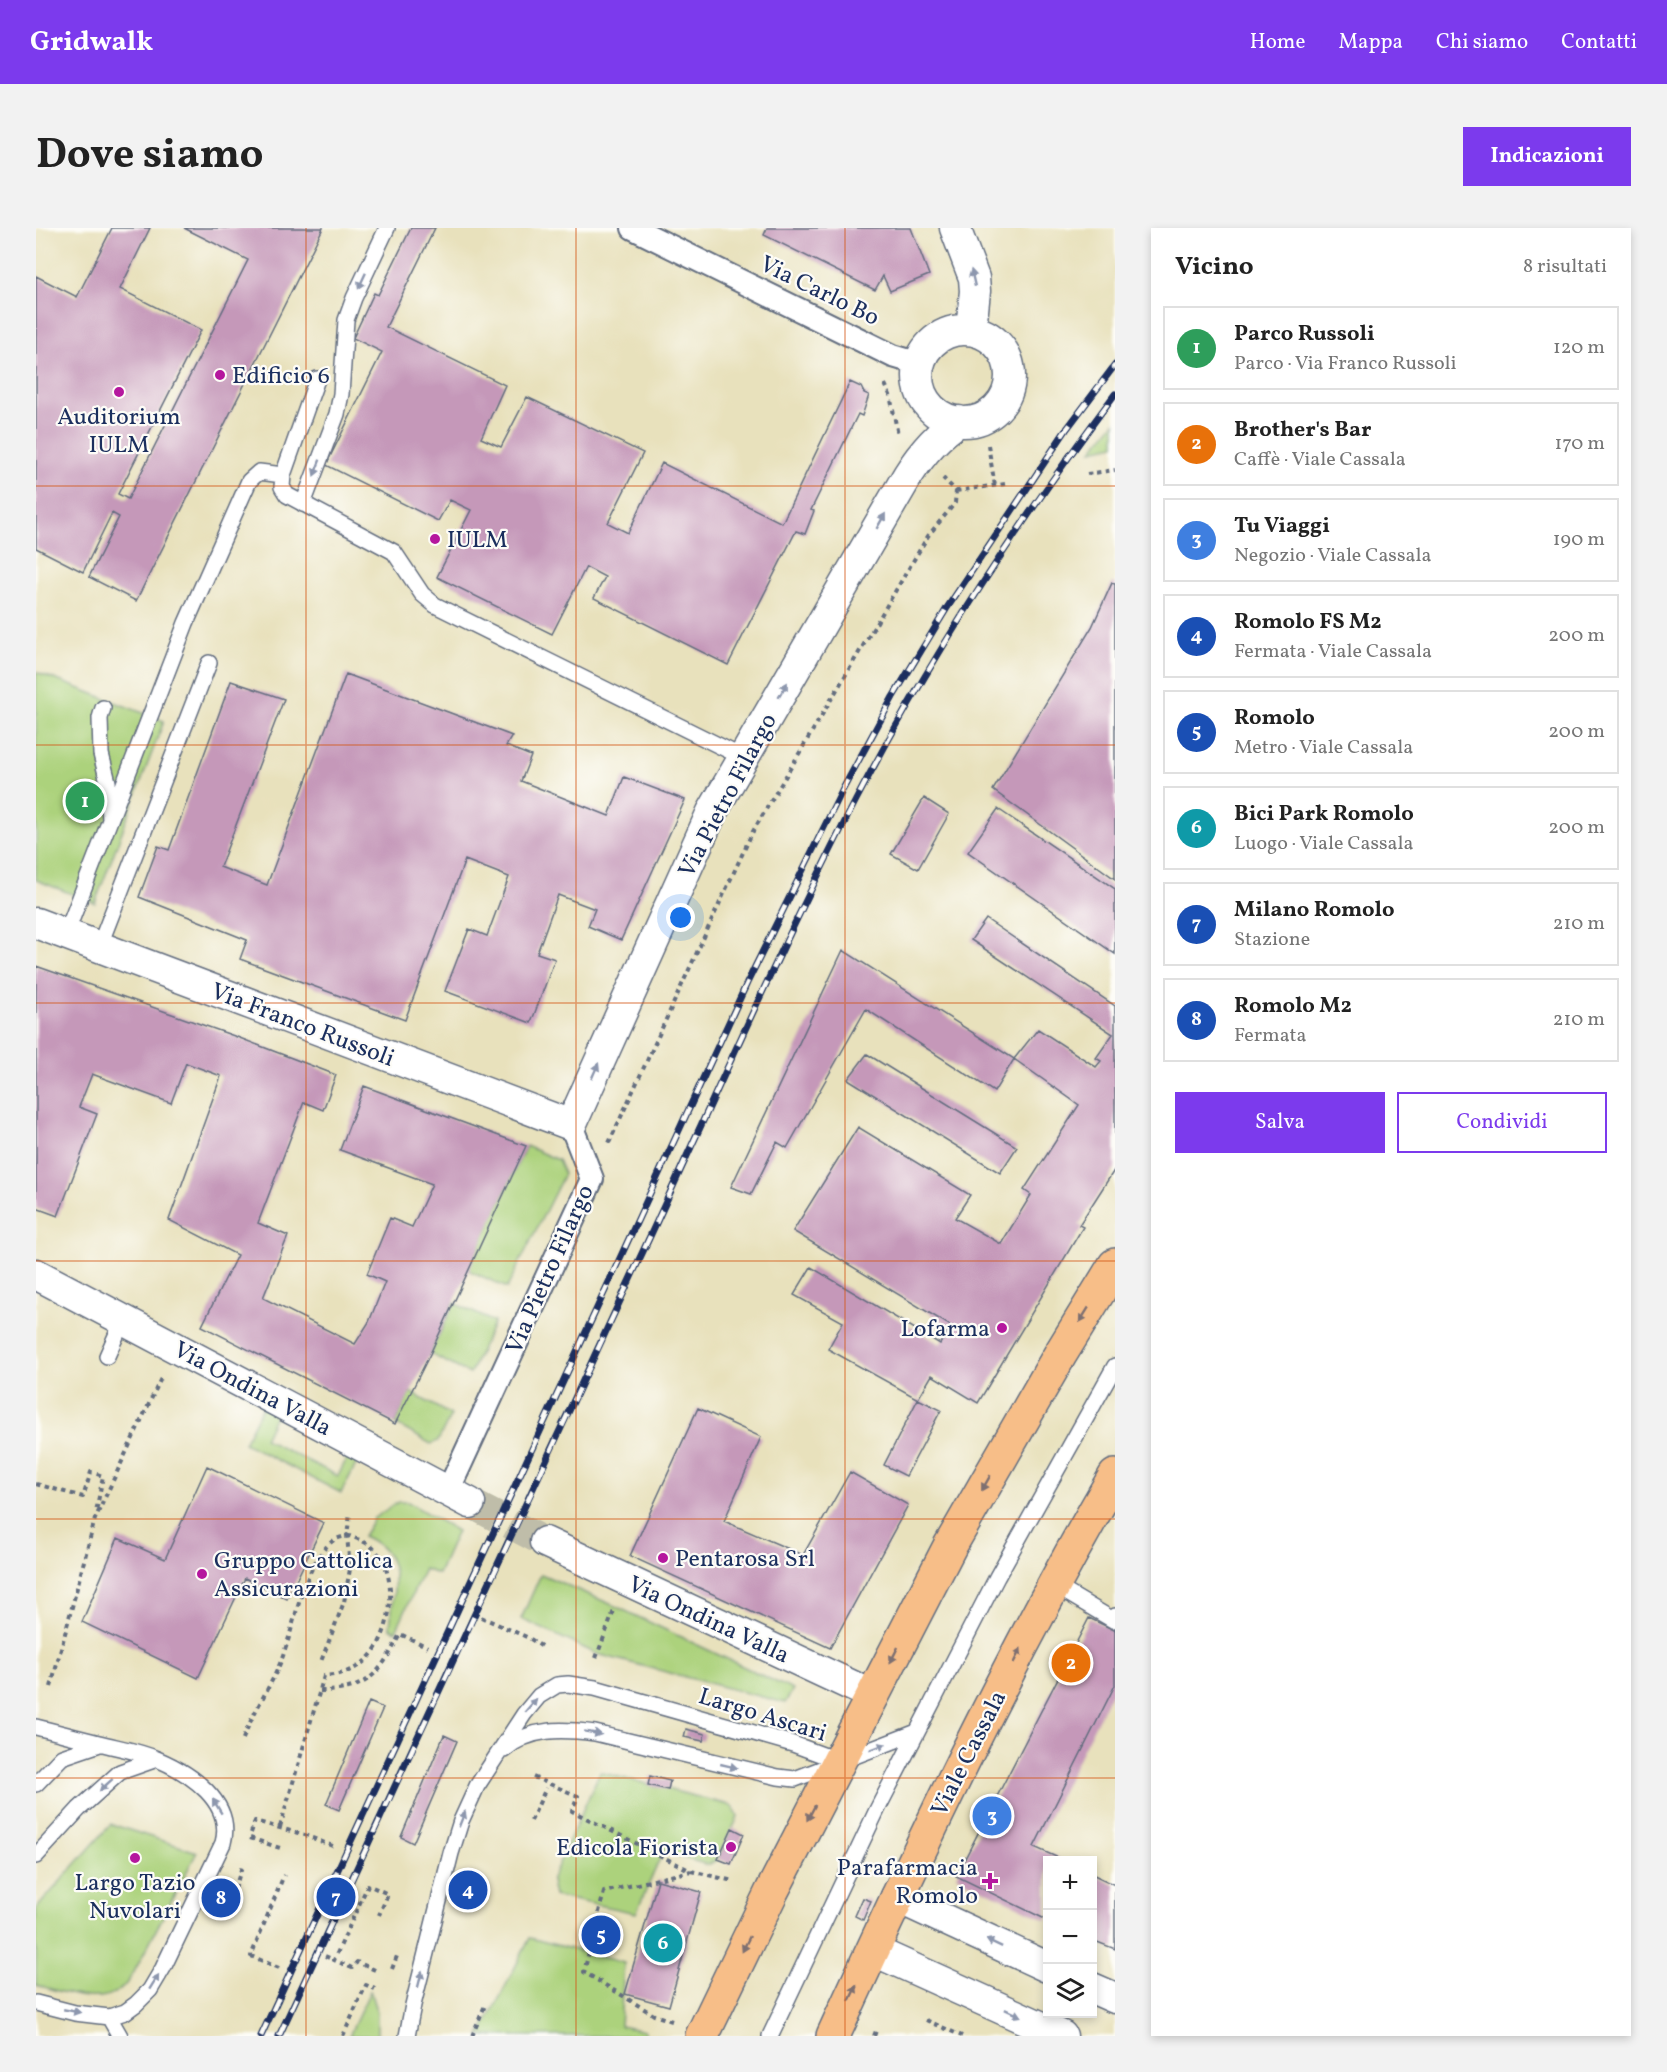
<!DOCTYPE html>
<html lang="it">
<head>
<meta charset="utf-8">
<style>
  :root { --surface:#fff; --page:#f2f2f2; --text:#222; --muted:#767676; --line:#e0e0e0; --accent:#7c3aed }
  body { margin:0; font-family:Vollkorn,serif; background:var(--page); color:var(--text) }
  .controls { position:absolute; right:18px; bottom:18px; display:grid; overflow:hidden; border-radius:0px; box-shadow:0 3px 9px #0003 }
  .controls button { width:54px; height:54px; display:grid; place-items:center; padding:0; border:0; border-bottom:2px solid var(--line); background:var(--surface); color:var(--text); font:30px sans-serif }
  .you { position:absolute; left:645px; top:690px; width:21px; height:21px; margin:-15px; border:4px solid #fff; border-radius:50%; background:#1a73e8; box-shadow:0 0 0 9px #1a73e833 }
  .badge { display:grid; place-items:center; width:39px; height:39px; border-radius:50%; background:var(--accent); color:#fff; font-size:20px; font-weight:700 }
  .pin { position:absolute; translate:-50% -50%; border:3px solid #fff; box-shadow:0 2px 6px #0006 }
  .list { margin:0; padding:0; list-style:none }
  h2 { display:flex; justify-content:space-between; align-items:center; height:78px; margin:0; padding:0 24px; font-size:26px }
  h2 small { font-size:20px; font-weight:400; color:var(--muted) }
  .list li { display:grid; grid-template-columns:39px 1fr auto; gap:18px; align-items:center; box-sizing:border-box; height:84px; margin:0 12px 12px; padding:0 12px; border:2px solid var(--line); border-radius:0px }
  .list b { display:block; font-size:22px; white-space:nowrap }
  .list p { margin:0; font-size:20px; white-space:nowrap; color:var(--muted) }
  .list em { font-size:20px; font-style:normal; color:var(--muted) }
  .actions { display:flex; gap:12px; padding:18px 24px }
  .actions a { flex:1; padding:14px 0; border:2px solid var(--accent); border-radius:0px; text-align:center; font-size:21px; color:var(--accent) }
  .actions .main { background:var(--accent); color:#fff }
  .icon { flex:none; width:33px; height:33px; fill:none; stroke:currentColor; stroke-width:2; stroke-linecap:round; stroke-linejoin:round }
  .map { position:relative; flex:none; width:1079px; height:1808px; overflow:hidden; border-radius:0px }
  header { display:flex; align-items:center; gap:36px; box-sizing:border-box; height:84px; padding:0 30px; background:var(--accent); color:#fff }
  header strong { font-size:28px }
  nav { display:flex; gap:33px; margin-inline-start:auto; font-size:21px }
  .intro { display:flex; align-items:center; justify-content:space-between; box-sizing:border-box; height:144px; padding:0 36px }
  h1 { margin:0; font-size:42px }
  .button { padding:15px 27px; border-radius:0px; background:var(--accent); color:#fff; font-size:21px; font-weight:700 }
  main { display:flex; gap:36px; padding:0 36px }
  aside { flex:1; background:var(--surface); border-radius:0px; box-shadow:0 3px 9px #0003 }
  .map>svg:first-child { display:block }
</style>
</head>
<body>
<header>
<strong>Gridwalk</strong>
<nav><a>Home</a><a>Mappa</a><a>Chi siamo</a><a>Contatti</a></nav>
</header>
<div class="intro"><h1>Dove siamo</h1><a class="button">Indicazioni</a></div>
<main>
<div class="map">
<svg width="1079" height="1808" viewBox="0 0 1079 1808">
  <rect width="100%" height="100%" fill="#fdfcf7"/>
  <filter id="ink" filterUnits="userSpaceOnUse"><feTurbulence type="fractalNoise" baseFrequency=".0167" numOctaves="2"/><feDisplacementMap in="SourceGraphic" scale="12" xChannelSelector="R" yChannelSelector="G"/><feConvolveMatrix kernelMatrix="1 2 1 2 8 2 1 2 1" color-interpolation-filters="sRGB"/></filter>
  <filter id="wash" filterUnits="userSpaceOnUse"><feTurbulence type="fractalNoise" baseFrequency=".008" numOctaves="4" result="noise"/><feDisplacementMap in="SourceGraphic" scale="24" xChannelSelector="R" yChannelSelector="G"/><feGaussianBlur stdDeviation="1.35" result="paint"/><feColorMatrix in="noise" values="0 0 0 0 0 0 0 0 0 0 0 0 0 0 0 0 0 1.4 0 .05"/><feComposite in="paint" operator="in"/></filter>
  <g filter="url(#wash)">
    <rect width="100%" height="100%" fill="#e8e1bc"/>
    <!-- green -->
    <path fill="#acd27c" stroke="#64806d" stroke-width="1.5" d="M 1079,194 L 1079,217 L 1056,222 Z
      M 0,444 L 128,493 L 59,675 L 0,652 Z
      M 490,918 L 522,932 L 528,946 L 471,1060 L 432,1042 Z
      M 418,1075 L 458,1094 L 434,1146 L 394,1126 Z
      M 374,1164 L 415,1187 L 402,1213 L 395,1216 L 359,1196 Z
      M 227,1178 L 240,1185 L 228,1211 L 302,1248 L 314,1224 L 324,1229 L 305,1265 L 208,1215 Z
      M 362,1274 L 372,1274 L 421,1303 L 402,1346 L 388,1341 L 360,1403 L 354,1400 C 356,1364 372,1327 327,1308 L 338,1290 Z
      M 505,1346 L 579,1378 L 757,1462 L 749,1475 L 561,1426 L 485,1391 Z
      M 564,1544 L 697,1578 L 702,1589 L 682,1631 L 672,1637 L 627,1624 L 600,1685 L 518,1668 L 515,1653 Z
      M 75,1596 L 161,1624 L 97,1746 C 94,1750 90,1758 85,1761 C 62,1779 25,1763 0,1757 L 0,1681 Z
      M 494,1710 L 588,1735 L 584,1798 L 609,1803 L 608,1808 L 444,1808 Z
      M 334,1763 L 341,1785 L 341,1808 L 313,1808 Z"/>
    <g id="blocks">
      <!-- building -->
      <path fill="#c598b9" d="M 76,0 L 114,0 L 84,61 L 165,102 L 82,266 L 92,271 L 212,32 L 148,0 L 287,0 L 100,373 L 53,349 L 83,289 L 76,285 L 47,344 L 0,320 L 0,48 L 41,69 Z
        M 375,0 L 399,0 L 350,99 L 469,157 L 445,210 L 465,219 L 491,169 L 607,225 L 572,295 L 592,305 L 626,235 L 746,295 L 814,154 L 825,159 L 828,165 L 833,167 L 826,188 L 822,186 L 775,282 L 778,283 L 769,306 L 760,303 L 692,437 L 558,370 L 569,349 L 550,339 L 516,406 L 401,349 L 435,282 L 414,272 L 402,293 L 290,237 L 346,124 L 317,110 L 338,65 L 342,67 Z
        M 731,0 L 875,0 L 893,47 L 854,63 L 847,48 L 839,62 L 728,7 Z
        M 1076,355 L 1079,356 L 1079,651 L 957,562 L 1056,399 Z
        M 310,446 L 476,508 L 470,518 L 495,528 L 485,553 L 573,588 L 588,549 L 649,572 L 585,712 L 552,698 L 559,681 L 522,667 L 501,725 L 519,731 L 495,795 L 409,763 L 433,701 L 451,708 L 473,649 L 429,632 L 369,792 L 204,731 L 211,712 L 103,669 L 122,618 L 133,622 L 195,453 L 248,471 L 184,639 L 231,657 Z
        M 888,570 L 913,586 L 882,641 L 855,626 Z
        M 962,581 L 1079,661 L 1079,726 L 932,624 Z
        M 950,691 L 1079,778 L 1079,941 L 1043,997 L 1047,999 L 942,1175 L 896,1147 L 882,1171 L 792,1121 L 807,1094 L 758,1067 L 775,1039 L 904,1116 L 915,1098 L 757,1003 L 822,899 L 934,967 L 919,990 L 965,1016 L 995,967 L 988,962 L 1043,877 L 978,831 L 958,864 L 830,781 L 751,920 L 741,914 L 715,966 L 695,959 L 807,722 L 978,831 L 1002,801 L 1060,839 L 1065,833 L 1060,830 L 1077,806 L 935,712 Z
        M 0,738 L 201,809 L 300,847 L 287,882 L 268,874 L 222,995 L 252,1008 L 227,1070 L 319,1116 L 333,1094 L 349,1054 L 331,1046 L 354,990 L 376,999 L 396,956 L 304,922 L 328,858 L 490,918 L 394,1126 L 359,1196 L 166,1098 L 201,1027 L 133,992 L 185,848 L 150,835 L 135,875 L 56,846 L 43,879 L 61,886 L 22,988 L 0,980 Z
        M 831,826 L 981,919 L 964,945 L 812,851 Z
        M 882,1171 L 905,1182 L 870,1248 L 848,1237 Z
        M 662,1180 L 725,1209 L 688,1293 L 767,1327 L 814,1244 L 872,1277 L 794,1420 L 594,1328 Z
        M 171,1238 L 288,1295 L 251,1371 L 209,1350 L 162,1450 L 46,1394 L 82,1310 L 129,1331 Z
        M 1053,1390 L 1078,1402 L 1079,1400 L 1079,1457 L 998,1619 L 1027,1632 L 1011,1632 L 1011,1692 L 920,1648 Z
        M 333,1474 L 347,1480 L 303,1582 L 290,1576 Z
        M 650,1501 L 669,1506 L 667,1513 L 648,1509 Z
        M 408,1507 L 421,1513 L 377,1615 L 365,1609 Z
        M 614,1548 L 634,1553 L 632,1562 L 612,1557 Z
        M 696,1600 L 708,1606 L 695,1636 L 682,1631 Z
        M 1056,1646 L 1079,1657 L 1079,1721 L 1056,1712 Z
        M 622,1652 L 665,1664 L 633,1778 L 589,1766 Z
        M 827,1670 L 835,1673 L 827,1692 L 819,1688 Z"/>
    </g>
  </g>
  <g filter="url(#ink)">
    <use href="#blocks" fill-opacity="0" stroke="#636d7f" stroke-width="1.5"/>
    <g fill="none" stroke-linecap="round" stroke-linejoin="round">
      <!-- minor-tunnel -->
      <path stroke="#bfbda9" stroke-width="30" stroke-dasharray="30 15" stroke-linecap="butt" d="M 434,1275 L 509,1314"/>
      <!-- service casing -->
      <g stroke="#636d7f" stroke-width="18">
        <path id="service" d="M 281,151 L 247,247 L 246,259 L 251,267 L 358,324 L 386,366 L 399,377 L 708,530
          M 267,276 L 301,186 L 305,166 L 310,92 L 318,70 L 351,0
          M 74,592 L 150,395 L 213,253 L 223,244 L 247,247
          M 30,706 L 74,592 L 72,554 L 65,526 L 64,490 L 67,480
          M 63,719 L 173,435
          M 71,1128 L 87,1092
          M 1018,1357 L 1077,1392 L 1079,1388
          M 0,1499 C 21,1504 42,1510 63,1515 C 82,1520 103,1523 121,1531 C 154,1545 198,1574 187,1615 L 127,1740 L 114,1762 L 100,1776 L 89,1784 L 73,1789 L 39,1785 L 0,1775
          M 468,1522 C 494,1499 526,1501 559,1505 L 742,1549 L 759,1551 L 881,1504
          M 0,1556 L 26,1529 L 64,1516
          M 0,1628 L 43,1581 L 84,1544 L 121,1531
          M 73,1789 L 84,1808
          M 371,1808 L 377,1777 L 415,1625 L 425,1593 L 441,1558 L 488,1486 L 503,1468 L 521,1457 L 532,1456 L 559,1460 L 757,1516 L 803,1533
          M 734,1808 L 841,1582 L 961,1349 L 1079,1138"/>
      </g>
      <!-- pedestrian casing -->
      <g stroke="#636d7f" stroke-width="26">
        <path id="pedestrian" d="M 597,0 L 857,128 L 884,136
          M 412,1263 L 556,951 L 535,897"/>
      </g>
      <!-- minor casing -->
      <g stroke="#636d7f" stroke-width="33">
        <path id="minor" d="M 919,0 L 938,50 L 939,63 L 935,102
          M882 148a46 46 0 1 1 92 0a46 46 0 1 1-92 0Z
          M 0,695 L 535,897 L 676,584 L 872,247 C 886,225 901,207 923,193
          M 0,1046 L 434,1275
          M 509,1314 L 838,1468
          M 860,1669 L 1011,1739
          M 836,1722 L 1026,1808
          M 1056,1760 L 1079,1770"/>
      </g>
      <!-- primary casing -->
      <g stroke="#636d7f" stroke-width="36">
        <path id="primary" d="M 666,1808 L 736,1663 L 914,1318 L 1025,1125 L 1079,1037
          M 797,1808 C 884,1618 974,1429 1079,1248"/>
      </g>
      <!-- path -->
      <path stroke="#636d7f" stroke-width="4" stroke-dasharray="4.5 4.5" stroke-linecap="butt" d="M 849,156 L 854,167 L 862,207
        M 952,217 L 959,258
        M 1051,246 L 1079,242
        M 920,263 L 969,256
        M 573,915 L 716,605 L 892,308 L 919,275 L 920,263 L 907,250
        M 0,1256 L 47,1269 L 55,1244 L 67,1248 L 60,1284
        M 445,1389 L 493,1410 L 505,1418
        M 560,1430 L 579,1380
        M 15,1459 L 59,1291 L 126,1148
        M 284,1463 C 331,1463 344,1446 364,1406 L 392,1419
        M 207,1511 C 217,1484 234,1460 245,1433 C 259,1399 267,1334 298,1312 C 301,1310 307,1309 311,1307 L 314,1341 L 308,1374 L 284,1436
        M 497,1549 L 542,1568 L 536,1583 L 655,1643 L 697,1653
        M 495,1593 L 510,1560
        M 244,1599 L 288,1448 C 304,1447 318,1443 330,1432 C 356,1409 364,1348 339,1322 C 332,1314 321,1311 311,1307 L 314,1286
        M 215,1605 L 219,1593 L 269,1607 L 299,1619
        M 214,1610 L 244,1620
        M 199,1661 L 206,1638
        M 289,1728 L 298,1732
        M 243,1740 L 215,1728 L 248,1647
        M 356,1741 L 361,1728
        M 339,1742 L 321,1734 L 316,1740 L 298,1732 L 332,1657 L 352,1666 L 343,1687
        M 890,1792 L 926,1808
        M 636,1793 L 618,1787 L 548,1744 L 568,1664 L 655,1643
        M 307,1808 L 330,1757 L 339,1761
        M 436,1808 L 450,1775
        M 838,1808 L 840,1803"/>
      <!-- service -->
      <use href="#service" stroke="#fff" stroke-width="15"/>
      <!-- pedestrian -->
      <use href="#pedestrian" stroke="#fff" stroke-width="22"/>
      <!-- minor -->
      <use href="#minor" stroke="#fff" stroke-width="30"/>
      <!-- primary -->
      <use href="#primary" stroke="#f7be88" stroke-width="33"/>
      <!-- rail casing -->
      <g stroke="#1b2f5e" stroke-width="7">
        <path id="rail" d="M 225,1808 L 711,755 L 807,561 L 857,469 L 911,380 L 1030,202 L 1079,137
          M 243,1808 C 363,1550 483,1292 602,1034 C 674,880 742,723 820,572 C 894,430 983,294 1079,166"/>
      </g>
      <!-- rail -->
      <use href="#rail" stroke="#fdfcf7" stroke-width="4.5" stroke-dasharray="14" stroke-linecap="butt"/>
    </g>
    <!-- one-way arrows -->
    <defs><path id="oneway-solid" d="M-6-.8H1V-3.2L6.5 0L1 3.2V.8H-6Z" transform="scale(1.5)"/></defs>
    <g fill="#8d97ae">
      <use href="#oneway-solid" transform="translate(937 50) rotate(-103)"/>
      <use href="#oneway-solid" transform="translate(326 53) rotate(115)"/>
      <use href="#oneway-solid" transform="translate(281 240) rotate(111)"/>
      <use href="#oneway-solid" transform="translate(845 293) rotate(-60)"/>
      <use href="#oneway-solid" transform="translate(747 462) rotate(-60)"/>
      <use href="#oneway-solid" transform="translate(559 843) rotate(-66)"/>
      <use href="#oneway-solid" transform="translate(495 1477) rotate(-49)"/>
      <use href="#oneway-solid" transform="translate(557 1505) rotate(10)"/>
      <use href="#oneway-solid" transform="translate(842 1519) rotate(-21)"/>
      <use href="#oneway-solid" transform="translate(693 1538) rotate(13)"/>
      <use href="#oneway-solid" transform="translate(70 1557) rotate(138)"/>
      <use href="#oneway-solid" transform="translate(181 1578) rotate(-121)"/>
      <use href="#oneway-solid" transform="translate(426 1591) rotate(-68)"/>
      <use href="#oneway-solid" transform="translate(958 1715) rotate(-155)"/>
      <use href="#oneway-solid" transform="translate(384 1751) rotate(-76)"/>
      <use href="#oneway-solid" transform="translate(118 1754) rotate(-58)"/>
      <use href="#oneway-solid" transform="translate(36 1783) rotate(11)"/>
      <use href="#oneway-solid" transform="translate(977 1785) rotate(25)"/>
    </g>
    <g fill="#7e6f71">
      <use href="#oneway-solid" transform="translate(1048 1087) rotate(122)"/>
      <use href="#oneway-solid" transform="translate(950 1255) rotate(120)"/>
      <use href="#oneway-solid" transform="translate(858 1427) rotate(117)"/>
      <use href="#oneway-solid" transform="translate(981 1428) rotate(-63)"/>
      <use href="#oneway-solid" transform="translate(775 1585) rotate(118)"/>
      <use href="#oneway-solid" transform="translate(710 1716) rotate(116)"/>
      <use href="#oneway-solid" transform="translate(817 1765) rotate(-65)"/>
    </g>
  </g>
  <!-- grid -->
  <path fill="none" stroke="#d45514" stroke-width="1.5" stroke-opacity="0.55" d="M 270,0 L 270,1808M 540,0 L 540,1808M 809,0 L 809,1808M 0,258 L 1079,258M 0,517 L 1079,517M 0,775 L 1079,775M 0,1033 L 1079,1033M 0,1291 L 1079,1291M 0,1550 L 1079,1550"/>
  <!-- markers -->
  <g fill="#b5179e" stroke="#fdfcf7" stroke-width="2">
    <circle cx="184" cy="147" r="6"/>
    <circle cx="83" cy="164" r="6"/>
    <circle cx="399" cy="311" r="6"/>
    <circle cx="966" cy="1100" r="6"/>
    <circle cx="627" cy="1330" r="6"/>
    <circle cx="166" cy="1346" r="6"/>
    <circle cx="695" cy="1619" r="6"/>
    <circle cx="99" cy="1630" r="6"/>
    <path d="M951 1644h6v6h6v6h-6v6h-6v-6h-6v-6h6z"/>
  </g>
  <g text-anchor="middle" stroke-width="4.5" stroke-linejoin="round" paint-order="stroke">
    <!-- street labels -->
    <g font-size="24" fill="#1b2f5e" stroke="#fdfcf7">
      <text transform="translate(784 62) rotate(26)" y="8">Via Carlo Bo</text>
      <text transform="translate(691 567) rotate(-62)" y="8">Via Pietro Filargo</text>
      <text transform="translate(267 796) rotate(21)" y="8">Via Franco Russoli</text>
      <text transform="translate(513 1041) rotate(-66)" y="8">Via Pietro Filargo</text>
      <text transform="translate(217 1160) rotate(28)" y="8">Via Ondina Valla</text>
      <text transform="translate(673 1391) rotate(25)" y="8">Via Ondina Valla</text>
      <text transform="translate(727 1486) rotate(17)" y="8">Largo Ascari</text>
      <text transform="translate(932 1525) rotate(-63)" y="8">Viale Cassala</text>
    </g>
    <!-- poi labels -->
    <g font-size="24" fill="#1b2f5e" stroke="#fdfcf7" text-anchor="start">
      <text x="196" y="155">Edificio 6</text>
      <text x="83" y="196" text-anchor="middle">Auditorium<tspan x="83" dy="28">IULM</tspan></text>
      <text x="411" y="319">IULM</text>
      <text x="954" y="1108" text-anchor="end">Lofarma</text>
      <text x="639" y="1338">Pentarosa Srl</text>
      <text x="178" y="1340">Gruppo Cattolica<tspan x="178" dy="28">Assicurazioni</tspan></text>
      <text x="683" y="1627" text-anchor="end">Edicola Fiorista</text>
      <text x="942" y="1647" text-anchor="end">Parafarmacia<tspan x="942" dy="28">Romolo</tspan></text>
      <text x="99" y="1662" text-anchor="middle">Largo Tazio<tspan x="99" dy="28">Nuvolari</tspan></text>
    </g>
  </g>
</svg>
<div class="controls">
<button>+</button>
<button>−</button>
<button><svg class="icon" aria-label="layers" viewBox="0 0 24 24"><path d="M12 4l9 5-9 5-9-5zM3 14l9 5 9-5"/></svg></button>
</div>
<div class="you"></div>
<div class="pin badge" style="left:49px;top:573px;background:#2e9e5b">1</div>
<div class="pin badge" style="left:1035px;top:1435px;background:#e8710a">2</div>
<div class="pin badge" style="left:956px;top:1588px;background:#3f7fe0">3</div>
<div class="pin badge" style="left:432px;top:1662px;background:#1a4fb4">4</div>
<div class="pin badge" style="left:565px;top:1707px;background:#1a4fb4">5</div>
<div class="pin badge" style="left:627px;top:1715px;background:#0f9aa8">6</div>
<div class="pin badge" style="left:300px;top:1669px;background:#1a4fb4">7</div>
<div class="pin badge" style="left:185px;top:1670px;background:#1a4fb4">8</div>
</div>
<aside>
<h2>Vicino<small>8 risultati</small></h2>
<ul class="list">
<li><span class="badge" style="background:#2e9e5b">1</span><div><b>Parco Russoli</b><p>Parco · Via Franco Russoli</p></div><em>120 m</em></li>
<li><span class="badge" style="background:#e8710a">2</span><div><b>Brother's Bar</b><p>Caffè · Viale Cassala</p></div><em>170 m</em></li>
<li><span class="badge" style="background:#3f7fe0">3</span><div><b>Tu Viaggi</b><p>Negozio · Viale Cassala</p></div><em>190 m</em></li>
<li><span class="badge" style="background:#1a4fb4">4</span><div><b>Romolo FS M2</b><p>Fermata · Viale Cassala</p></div><em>200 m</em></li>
<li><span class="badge" style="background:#1a4fb4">5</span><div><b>Romolo</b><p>Metro · Viale Cassala</p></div><em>200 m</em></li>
<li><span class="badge" style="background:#0f9aa8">6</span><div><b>Bici Park Romolo</b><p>Luogo · Viale Cassala</p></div><em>200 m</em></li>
<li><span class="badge" style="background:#1a4fb4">7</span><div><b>Milano Romolo</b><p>Stazione</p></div><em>210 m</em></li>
<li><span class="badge" style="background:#1a4fb4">8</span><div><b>Romolo M2</b><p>Fermata</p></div><em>210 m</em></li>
</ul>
<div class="actions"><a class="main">Salva</a><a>Condividi</a></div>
</aside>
</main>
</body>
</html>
